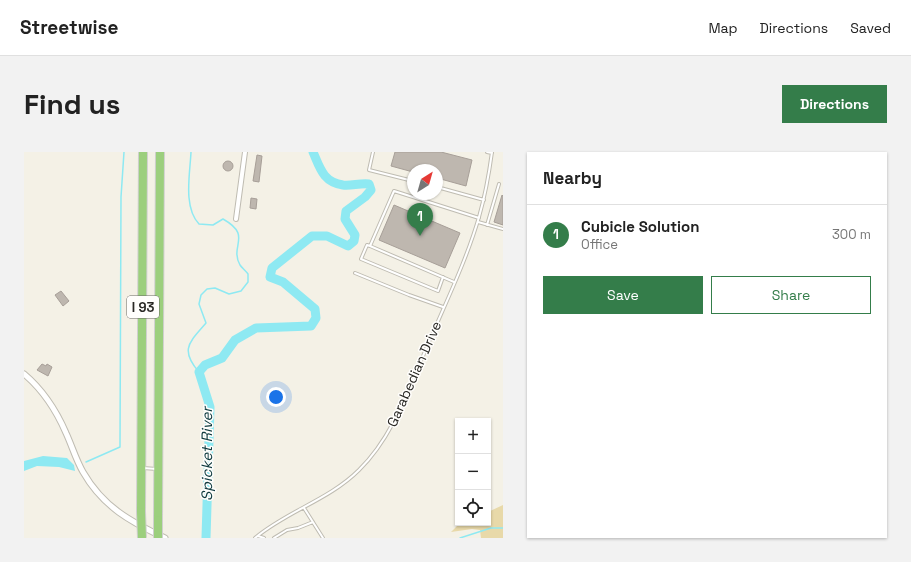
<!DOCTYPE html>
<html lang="en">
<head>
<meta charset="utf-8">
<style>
  :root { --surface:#fff; --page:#f2f2f2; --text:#222; --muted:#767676; --line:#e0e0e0; --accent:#347d4a }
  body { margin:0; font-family:"Space Grotesk",sans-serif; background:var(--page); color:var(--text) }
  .controls { position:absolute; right:12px; bottom:12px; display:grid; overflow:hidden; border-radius:0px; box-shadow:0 1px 3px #0004 }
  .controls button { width:36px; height:36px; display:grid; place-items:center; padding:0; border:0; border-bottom:1px solid var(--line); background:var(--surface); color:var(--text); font:20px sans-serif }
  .compass { position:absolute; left:383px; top:12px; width:36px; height:36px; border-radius:50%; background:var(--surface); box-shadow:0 1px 3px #0004; rotate:37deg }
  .you { position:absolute; left:252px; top:245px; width:14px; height:14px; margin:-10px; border:3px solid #fff; border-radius:50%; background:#1a73e8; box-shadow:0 0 0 6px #1a73e833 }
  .badge { display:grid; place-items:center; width:26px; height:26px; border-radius:50%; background:var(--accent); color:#fff; font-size:13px; font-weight:700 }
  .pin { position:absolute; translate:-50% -33px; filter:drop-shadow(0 1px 2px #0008) }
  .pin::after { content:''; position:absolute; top:21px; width:14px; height:12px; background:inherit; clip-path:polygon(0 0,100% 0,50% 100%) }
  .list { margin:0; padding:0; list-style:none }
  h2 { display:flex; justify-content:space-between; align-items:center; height:52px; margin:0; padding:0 16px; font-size:17px }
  h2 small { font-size:13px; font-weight:400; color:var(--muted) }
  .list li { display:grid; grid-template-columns:26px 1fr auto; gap:12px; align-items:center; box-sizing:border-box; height:60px; padding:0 16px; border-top:1px solid var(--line) }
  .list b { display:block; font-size:15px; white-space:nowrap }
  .list p { margin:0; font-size:13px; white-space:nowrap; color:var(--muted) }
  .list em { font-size:13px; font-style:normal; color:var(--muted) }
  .actions { display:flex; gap:8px; padding:12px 16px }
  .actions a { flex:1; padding:9px 0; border:1px solid var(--accent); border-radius:0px; text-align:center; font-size:14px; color:var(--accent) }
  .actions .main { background:var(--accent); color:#fff }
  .icon { flex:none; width:22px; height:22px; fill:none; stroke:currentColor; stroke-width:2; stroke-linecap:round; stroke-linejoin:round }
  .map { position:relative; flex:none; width:479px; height:386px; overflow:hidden; border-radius:0px }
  header { display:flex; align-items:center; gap:24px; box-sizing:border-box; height:56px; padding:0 20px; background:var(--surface); border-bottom:1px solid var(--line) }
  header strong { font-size:19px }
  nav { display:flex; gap:22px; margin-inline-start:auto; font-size:14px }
  .intro { display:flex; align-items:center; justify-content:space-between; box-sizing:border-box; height:96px; padding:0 24px }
  h1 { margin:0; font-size:28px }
  .button { padding:10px 18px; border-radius:0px; background:var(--accent); color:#fff; font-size:14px; font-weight:700 }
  main { display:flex; gap:24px; padding:0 24px }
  aside { flex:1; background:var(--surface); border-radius:0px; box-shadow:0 1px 3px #0004 }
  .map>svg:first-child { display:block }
</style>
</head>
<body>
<header>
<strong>Streetwise</strong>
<nav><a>Map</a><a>Directions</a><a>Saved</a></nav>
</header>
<div class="intro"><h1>Find us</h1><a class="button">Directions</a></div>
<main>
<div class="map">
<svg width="479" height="386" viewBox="0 0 479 386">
  <rect width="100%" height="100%" fill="#f4f1e6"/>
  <!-- green -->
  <path fill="#e8d9a9" d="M 479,353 L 479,386 L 457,386 L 456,378 L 448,377 L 427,380 L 436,371 L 464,371 L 464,360 Z"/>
  <!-- water -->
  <path fill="#8ee9f2" d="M 19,304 L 43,306 L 50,313 L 51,319 L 35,315 L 13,314 L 0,319 L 0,309 Z"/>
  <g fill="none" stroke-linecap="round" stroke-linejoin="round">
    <!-- stream -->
    <path stroke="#8ee9f2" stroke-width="1.5" d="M 167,0 C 166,22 159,55 175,72 L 189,73 L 199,67 C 229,84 205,93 216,113 C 218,116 222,119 224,122 L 224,130 L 217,139 L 205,142 L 191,136 L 183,137 L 177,143 L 175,152 L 182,171 C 166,190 155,197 175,220
      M 62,310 L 96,295 L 97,45 L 100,0
      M 436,386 L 467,376 L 479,376"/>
    <!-- river -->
    <path stroke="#8ee9f2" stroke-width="9" d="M 182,386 L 186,255 L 175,220 L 181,213 L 198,206 L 211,188 L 232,176 L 287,174 L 292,166 L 291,157 L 259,130 L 246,125 L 248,116 L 288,84 L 303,84 L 324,94 L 330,89 L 331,83 L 321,67 L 322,59 L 341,45 L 347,38 L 345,32 C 336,31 327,34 319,33 C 299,30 296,16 289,0"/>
  </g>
  <!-- building -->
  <path fill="#beb7af" stroke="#a79f98" d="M 371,0 L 417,0 L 448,8 L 442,34 L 413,26 L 413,18 L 389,18 L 389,20 L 367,14 Z
    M 233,3 L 238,4 L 235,30 L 229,29 Z
    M199 14a5 5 0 1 1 10 0a5 5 0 1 1-10 0Z
    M 478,43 L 479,44 L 479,73 L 470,70 Z
    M 227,46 L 233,47 L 232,57 L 226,56 Z
    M 370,53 L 436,81 L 421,116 L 355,88 Z
    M 37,139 L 45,149 L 39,154 L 31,143 Z
    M 18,212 L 22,214 L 23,212 L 28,215 L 24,224 L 13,218 Z"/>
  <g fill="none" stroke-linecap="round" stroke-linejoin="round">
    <!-- service casing -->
    <g stroke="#bfbcb2" stroke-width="4">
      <path id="service" d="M 349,0 L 345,18 L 389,29
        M 463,0 L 468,1
        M 413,35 L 460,48
        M 454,70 L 479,77
        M 463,73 L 475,32
        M 346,94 L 343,93 L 337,107 L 414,139 L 419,125
        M 331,121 L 385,143 L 419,155
        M 430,130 L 346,94 L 370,39 L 455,66
        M 119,316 L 133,317
        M 280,356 L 299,386
        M 234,384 L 240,386
        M 231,386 C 263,359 305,348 335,318 C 368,286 384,239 402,197 C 420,154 442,110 455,65 C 461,44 465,22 468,0
        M 250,386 L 263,378 L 274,376 L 289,370"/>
    </g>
    <!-- minor casing -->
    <g stroke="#bfbcb2" stroke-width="6">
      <path id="minor" d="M 212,67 L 221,0"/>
    </g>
    <!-- tertiary casing -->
    <g stroke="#bfbcb2" stroke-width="7">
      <path id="tertiary" d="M 0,222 C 19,238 32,258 42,281 C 48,294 52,308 59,320 C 79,355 107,370 141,386"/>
    </g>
    <!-- motorway casing -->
    <g stroke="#d0d0cf" stroke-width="10">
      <path id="motorway" d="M 117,360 L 119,0
        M 134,368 L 136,0"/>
    </g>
    <!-- service -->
    <use href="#service" stroke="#fff" stroke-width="2"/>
    <!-- minor -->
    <use href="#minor" stroke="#fff" stroke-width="4"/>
    <!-- tertiary -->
    <use href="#tertiary" stroke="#fff" stroke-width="5"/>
    <!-- motorway -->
    <use href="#motorway" stroke="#9ccf7d" stroke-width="8"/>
    <!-- motorway-bridge casing -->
    <g stroke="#d0d0cf" stroke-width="10" stroke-linecap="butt">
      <path id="motorway-bridge" d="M 117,360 L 118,386
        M 134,368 L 134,386"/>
    </g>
    <!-- motorway-bridge -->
    <use href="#motorway-bridge" stroke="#9ccf7d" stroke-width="8"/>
  </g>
  <g text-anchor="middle" stroke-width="3" stroke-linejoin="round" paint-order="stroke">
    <!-- shield labels -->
    <rect fill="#fffefc" stroke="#696865" stroke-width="1" x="103" y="144" width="32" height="22" rx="3"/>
    <g font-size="13" font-weight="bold" fill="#292824">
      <text x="119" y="160">I 93</text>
    </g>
    <!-- street labels -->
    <g font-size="14" fill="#292824" stroke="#fffefc">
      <text transform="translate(390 222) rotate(-66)" y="5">Garabedian Drive</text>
    </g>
    <!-- water labels -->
    <g font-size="15" font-style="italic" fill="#0e3a3e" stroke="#fffefc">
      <text transform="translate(183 302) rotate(-90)" y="5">Spicket River</text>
    </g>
  </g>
</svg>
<div class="controls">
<button>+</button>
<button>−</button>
<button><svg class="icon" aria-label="locate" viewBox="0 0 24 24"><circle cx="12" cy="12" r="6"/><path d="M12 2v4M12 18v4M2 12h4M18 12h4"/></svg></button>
</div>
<svg class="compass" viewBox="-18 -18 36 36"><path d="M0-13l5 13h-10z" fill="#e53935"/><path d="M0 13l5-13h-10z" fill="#767676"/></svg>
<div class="you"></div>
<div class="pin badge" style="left:396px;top:84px">1</div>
</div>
<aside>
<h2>Nearby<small></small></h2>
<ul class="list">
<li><span class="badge">1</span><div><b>Cubicle Solution</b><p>Office</p></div><em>300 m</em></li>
</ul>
<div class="actions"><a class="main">Save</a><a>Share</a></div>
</aside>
</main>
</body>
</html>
